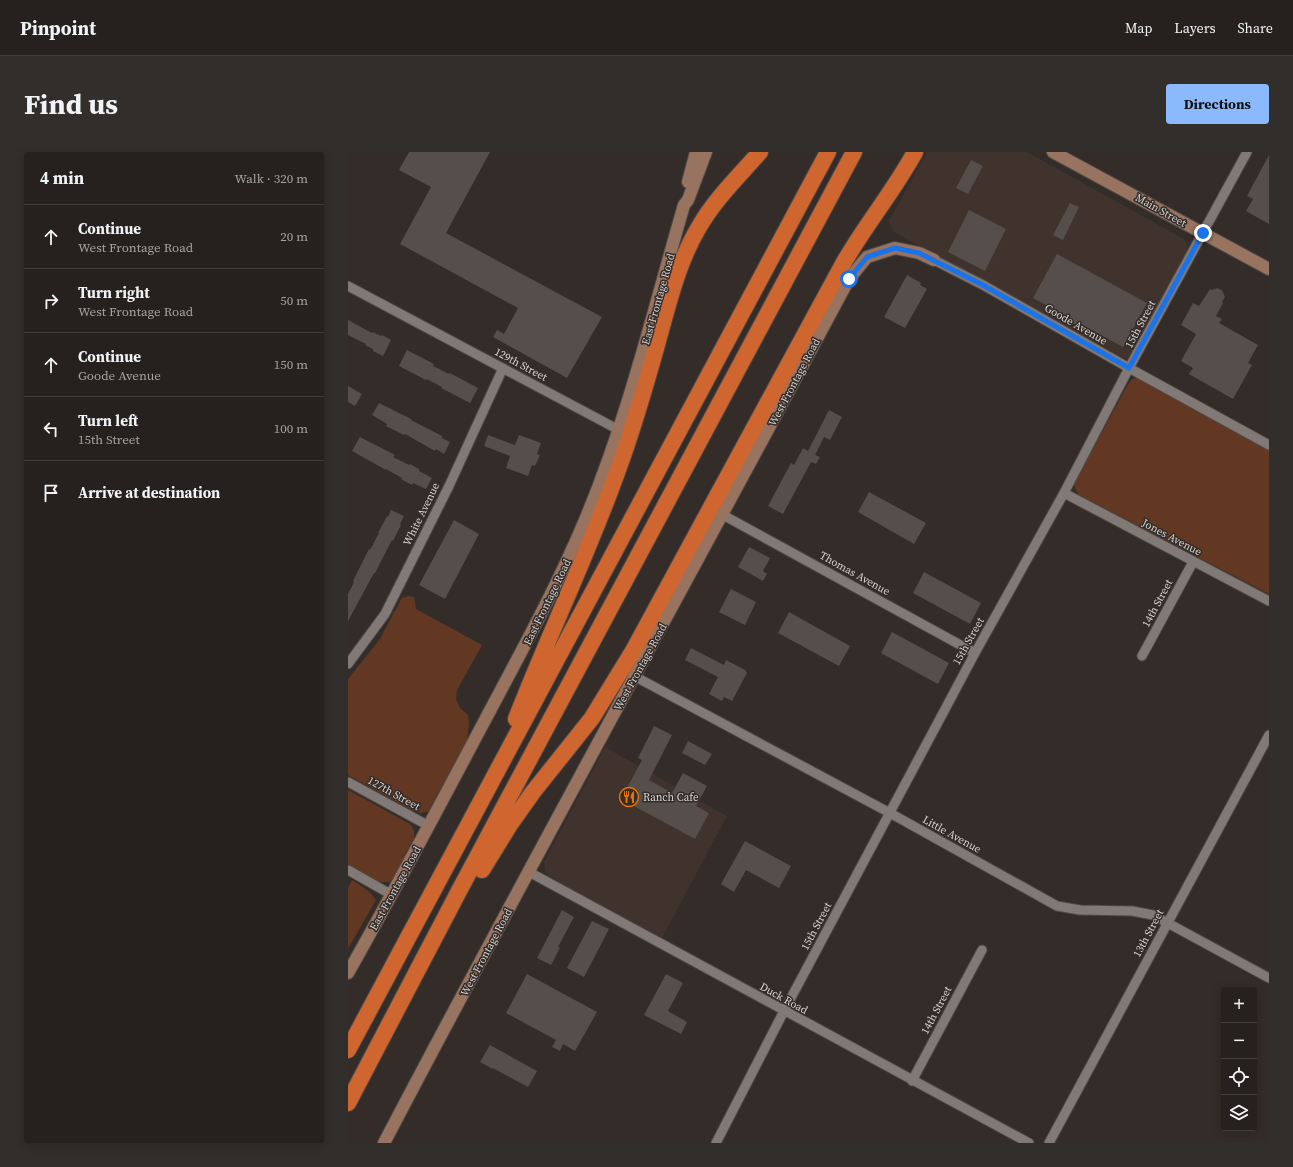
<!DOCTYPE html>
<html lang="en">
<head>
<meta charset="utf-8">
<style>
  :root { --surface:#26211f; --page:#322e2c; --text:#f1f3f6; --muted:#a4a3a4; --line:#423e3d; --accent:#8bbafc }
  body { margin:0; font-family:"Source Serif 4",serif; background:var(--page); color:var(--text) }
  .controls { position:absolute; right:12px; bottom:12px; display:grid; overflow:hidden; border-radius:4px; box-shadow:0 2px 10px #0003 }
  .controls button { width:36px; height:36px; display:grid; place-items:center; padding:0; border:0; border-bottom:1px solid var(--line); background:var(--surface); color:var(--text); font:20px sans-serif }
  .stop { position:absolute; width:12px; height:12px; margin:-9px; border:3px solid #1a73e8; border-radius:50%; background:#fff }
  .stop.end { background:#1a73e8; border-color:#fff; box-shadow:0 1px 4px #0008 }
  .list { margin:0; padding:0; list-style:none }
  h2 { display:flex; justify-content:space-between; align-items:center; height:52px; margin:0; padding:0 16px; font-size:17px }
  h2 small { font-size:13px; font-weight:400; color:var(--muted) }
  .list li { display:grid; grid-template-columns:26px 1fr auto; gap:12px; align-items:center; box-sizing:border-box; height:64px; padding:0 16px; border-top:1px solid var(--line) }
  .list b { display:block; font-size:15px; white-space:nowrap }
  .list p { margin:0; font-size:13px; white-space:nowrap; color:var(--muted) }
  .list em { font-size:13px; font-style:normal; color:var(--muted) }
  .icon { flex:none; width:22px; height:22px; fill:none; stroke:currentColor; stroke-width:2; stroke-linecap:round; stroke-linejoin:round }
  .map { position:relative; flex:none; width:921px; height:991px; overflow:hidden; border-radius:4px }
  header { display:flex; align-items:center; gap:24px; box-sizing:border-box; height:56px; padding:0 20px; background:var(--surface); border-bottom:1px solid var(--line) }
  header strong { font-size:19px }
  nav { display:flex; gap:22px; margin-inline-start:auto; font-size:14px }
  .intro { display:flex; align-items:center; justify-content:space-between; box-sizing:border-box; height:96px; padding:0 24px }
  h1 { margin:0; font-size:28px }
  .button { padding:10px 18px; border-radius:4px; background:var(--accent); color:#111; font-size:14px; font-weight:700 }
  main { display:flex; gap:24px; padding:0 24px }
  aside { flex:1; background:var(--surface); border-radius:4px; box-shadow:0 2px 10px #0003 }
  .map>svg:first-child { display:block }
</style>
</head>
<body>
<header>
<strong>Pinpoint</strong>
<nav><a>Map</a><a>Layers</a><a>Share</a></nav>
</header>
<div class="intro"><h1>Find us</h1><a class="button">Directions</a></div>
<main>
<aside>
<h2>4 min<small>Walk · 320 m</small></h2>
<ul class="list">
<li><svg class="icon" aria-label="ahead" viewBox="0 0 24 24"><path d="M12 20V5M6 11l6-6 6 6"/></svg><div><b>Continue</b><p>West Frontage Road</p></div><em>20 m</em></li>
<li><svg class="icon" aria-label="right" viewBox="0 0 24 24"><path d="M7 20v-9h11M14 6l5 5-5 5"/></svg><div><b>Turn right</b><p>West Frontage Road</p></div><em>50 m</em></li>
<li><svg class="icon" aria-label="ahead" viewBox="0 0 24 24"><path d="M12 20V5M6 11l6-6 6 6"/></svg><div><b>Continue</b><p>Goode Avenue</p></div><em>150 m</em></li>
<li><svg class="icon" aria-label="left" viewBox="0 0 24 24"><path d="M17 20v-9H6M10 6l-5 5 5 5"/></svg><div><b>Turn left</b><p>15th Street</p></div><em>100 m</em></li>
<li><svg class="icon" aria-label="arrive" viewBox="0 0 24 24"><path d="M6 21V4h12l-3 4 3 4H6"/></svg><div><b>Arrive at destination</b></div></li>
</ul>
</aside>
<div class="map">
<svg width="921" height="991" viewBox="0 0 921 991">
  <rect width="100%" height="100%" fill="#332c29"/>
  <!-- built -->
  <path fill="#40332d" d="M 579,0 L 679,0 L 836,87 L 839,91 L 840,99 L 783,205 L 780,207 L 775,206 L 546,80 L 544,77 L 541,69 Z
    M 257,595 L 379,664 L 314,786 L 205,727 L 197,720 L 196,710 Z"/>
  <!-- green -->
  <path fill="#633822" d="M 790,226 L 921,298 L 921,442 L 731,343 L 727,336 L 726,332 L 779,234 L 784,227 Z
    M 61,444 L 66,445 L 68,457 L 134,493 L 109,538 L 108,547 L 112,556 L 120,563 L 121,572 L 119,588 L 80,660 L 72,661 L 63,658 L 0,623 L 0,527 L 32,487 L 46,460 C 50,456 51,450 54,446 Z
    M 0,638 L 62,672 C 66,677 67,680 66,686 L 45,726 L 41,730 L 31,730 L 0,712 Z
    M 4,728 L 22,740 L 28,748 L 0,797 L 0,736 Z"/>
  <!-- building -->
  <path fill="#554e4a" d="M 61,0 L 142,0 L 98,81 L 254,165 L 219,226 L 145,185 L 149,178 L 156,182 L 170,156 L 52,92 L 83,35 L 51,18 Z
    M 921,3 L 921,72 L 898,59 L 905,47 L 899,44 Z
    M 623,8 L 635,14 L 620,42 L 608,36 Z
    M 722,51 L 731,55 L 715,88 L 705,83 Z
    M 621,58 L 658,77 L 637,119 L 600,100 Z
    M 709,102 L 799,151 L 775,195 L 738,175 L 736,177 L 722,170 L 724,167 L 685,146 Z
    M 559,123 L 573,131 L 572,133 L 579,137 L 557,176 L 536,165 Z
    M 869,136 L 874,138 L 877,145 L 874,150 L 875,151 L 868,164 L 874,167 L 871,171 L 910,193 L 900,211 L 904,213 L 885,247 L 841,222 L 845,216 L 833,209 L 848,182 L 833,173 L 845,151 L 851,154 L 862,137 L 864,138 Z
    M 0,168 L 24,181 L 25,180 L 33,184 L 34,183 L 43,188 L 35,204 L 25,199 L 25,197 L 17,193 L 18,192 L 0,183 Z
    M 59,198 L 86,212 L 85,214 L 101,222 L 102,221 L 130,236 L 122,251 L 93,236 L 94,235 L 79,227 L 78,228 L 51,214 Z
    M 0,234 L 14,242 L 7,254 L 0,250 Z
    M 31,251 L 63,267 L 63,268 L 94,284 L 94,286 L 102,290 L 96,302 L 88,297 L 87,299 L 57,282 L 56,283 L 38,274 L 39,272 L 24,263 Z
    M 481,258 L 494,265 L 482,288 L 476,285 L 467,303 L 472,305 L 468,312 L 463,310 L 435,362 L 420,354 L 443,311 L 446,313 L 455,296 L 460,299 Z
    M 140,283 L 167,293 L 171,283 L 193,291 L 189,302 L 192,303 L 187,314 L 184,313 L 180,324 L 158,316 L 162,304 L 136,294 Z
    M 12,285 L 47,303 L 45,305 L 61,313 L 62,312 L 71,317 L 71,319 L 84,326 L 78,337 L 65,331 L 64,333 L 53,327 L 54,326 L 38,317 L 38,318 L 4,299 Z
    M 521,340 L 578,371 L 566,392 L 510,360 Z
    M 43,358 L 56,364 L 52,372 L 53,373 L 45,389 L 44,388 L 27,421 L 26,421 L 0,469 L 0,442 L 6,430 L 5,429 L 21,397 L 22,398 L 31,381 L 30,381 L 39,364 L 40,365 Z
    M 106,368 L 131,382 L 97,447 L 71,433 Z
    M 401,395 L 422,406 L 415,419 L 419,422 L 415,429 L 390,415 Z
    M 576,420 L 633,451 L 622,472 L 565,441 Z
    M 383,437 L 408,450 L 397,473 L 371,460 Z
    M 441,460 L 502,494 L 491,514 L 430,481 Z
    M 544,480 L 601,511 L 590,532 L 533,501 Z
    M 343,496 L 376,513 L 378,508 L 397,518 L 399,521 L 384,549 L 376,545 L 374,549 L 361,542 L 370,525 L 337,508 Z
    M 306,574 L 324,583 L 301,628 L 324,641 L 335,621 L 359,634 L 348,654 L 361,661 L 347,687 L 273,647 L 294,608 L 290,606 Z
    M 340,589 L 364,602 L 357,613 L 334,601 Z
    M 397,689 L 443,714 L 431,736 L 398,718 L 386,740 L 373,732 Z
    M 214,758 L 226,765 L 210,795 L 212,796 L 203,813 L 189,806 Z
    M 244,769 L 261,777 L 236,825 L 219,816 Z
    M 179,822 L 249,860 L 227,899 L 215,892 L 212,899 L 204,895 L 208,888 L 158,861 Z
    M 318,822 L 335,831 L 320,859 L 339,870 L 333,882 L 296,863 Z
    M 142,893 L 189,919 L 180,935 L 145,916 L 145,917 L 132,910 Z"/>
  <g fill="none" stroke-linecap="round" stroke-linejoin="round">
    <!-- street casing -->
    <g stroke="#504a47" stroke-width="11">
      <path id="street" d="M 586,108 L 635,133 L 781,216 L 921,293
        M 0,134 L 271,278
        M 716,341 L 921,449
        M 375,363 L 627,501
        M 794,504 L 845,410
        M 0,512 L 37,462 L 101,334 L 155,216
        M 286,524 L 542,661 L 709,754 L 732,758 L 784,759 L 805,763 L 921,826
        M 0,630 L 81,674
        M 0,718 L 44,743
        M 181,720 L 681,991
        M 564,929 L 634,798
        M 368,991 L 436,859 L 627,501 L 716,341 L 781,216 L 899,0
        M 701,991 L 921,583"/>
    </g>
    <!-- secondary casing -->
    <g stroke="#504a47" stroke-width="14">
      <path id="secondary" d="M 705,0 L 921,117
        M 340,30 L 348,0
        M 0,821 C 47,738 92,653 137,568 C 172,502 208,437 237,368 C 280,266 305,159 336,53 L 340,48 L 358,0
        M 36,991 C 188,701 347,415 501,127 L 519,105 L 547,96 L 571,101 L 586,108"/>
    </g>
    <!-- highway casing -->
    <g stroke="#504a47" stroke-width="18">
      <path id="highway" d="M 168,567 C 201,482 241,400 271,315 C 286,274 298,232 310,189 C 321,150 330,110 351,75 C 367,47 391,24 412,0
        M 134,718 L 163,671 L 185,640 L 244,566 L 285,499 L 495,112 C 517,73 546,39 567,0
        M 0,898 L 480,0
        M 0,951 L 111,739 L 506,0"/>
    </g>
    <!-- street -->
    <use href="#street" stroke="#817975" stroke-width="9"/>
    <!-- secondary -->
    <use href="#secondary" stroke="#987360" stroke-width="12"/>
    <!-- highway -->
    <use href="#highway" stroke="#cf6630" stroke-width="16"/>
  </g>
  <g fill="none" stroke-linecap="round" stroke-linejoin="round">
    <!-- route -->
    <path stroke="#1a73e8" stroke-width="5" d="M 501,127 L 519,105 L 547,96 L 571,101 L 635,133 L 781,216 L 855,81"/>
  </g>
  <!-- icons -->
  <defs>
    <g id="restaurant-ring" transform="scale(1)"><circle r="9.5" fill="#332c29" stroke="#e8710a" stroke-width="1.5"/><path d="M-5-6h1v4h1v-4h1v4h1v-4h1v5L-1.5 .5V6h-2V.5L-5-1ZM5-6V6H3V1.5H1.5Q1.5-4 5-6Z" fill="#e8710a"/></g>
  </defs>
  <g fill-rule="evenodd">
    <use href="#restaurant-ring" x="281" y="645"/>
  </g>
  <g text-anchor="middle" stroke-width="3" stroke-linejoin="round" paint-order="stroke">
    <!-- street labels -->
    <g font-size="11" fill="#d7d3d0" stroke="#332c29">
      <text transform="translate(813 58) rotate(29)" y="4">Main Street</text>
      <text transform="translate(310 147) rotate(-74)" y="4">East Frontage Road</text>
      <text transform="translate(728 172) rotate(30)" y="4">Goode Avenue</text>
      <text transform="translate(792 172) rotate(-62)" y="4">15th Street</text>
      <text transform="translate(173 212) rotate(28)" y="4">129th Street</text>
      <text transform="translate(446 230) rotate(-62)" y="4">West Frontage Road</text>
      <text transform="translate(73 362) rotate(-64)" y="4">White Avenue</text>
      <text transform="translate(824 385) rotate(28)" y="4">Jones Avenue</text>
      <text transform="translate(507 421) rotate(29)" y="4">Thomas Avenue</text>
      <text transform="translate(199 450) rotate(-64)" y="4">East Frontage Road</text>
      <text transform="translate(809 451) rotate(-62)" y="4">14th Street</text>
      <text transform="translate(620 489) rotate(-61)" y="4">15th Street</text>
      <text transform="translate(292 515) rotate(-61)" y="4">West Frontage Road</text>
      <text transform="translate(46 641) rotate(29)" y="4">127th Street</text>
      <text transform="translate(604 682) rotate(29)" y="4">Little Avenue</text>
      <text transform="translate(47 736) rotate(-61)" y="4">East Frontage Road</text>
      <text transform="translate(468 774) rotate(-62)" y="4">15th Street</text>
      <text transform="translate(800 781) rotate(-62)" y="4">13th Street</text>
      <text transform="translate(138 800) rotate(-62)" y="4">West Frontage Road</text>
      <text transform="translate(436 846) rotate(29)" y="4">Duck Road</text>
      <text transform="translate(588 858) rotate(-62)" y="4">14th Street</text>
    </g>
    <!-- poi labels -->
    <g font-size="11" fill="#d7d3d0" stroke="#332c29" text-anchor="start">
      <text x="295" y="649">Ranch Cafe</text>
    </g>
  </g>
</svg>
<div class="controls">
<button>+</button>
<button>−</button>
<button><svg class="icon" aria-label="locate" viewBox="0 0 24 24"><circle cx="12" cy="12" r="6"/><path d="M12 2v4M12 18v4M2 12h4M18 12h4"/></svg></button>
<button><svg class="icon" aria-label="layers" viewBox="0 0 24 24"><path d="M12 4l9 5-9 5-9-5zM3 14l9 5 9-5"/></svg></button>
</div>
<div class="stop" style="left:501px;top:127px"></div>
<div class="stop end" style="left:855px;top:81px"></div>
</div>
</main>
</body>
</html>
